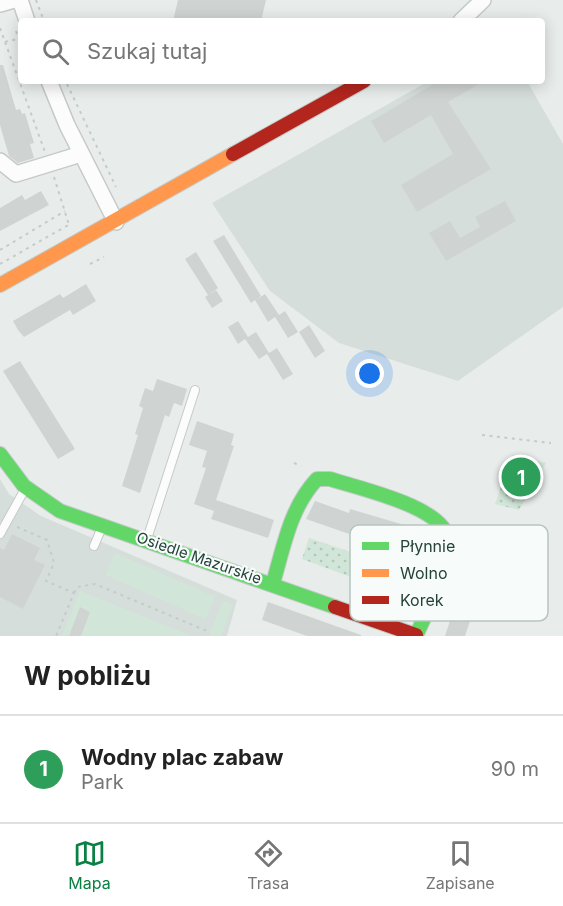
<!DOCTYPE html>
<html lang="pl">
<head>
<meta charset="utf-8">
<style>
  :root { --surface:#fff; --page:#f6f6f6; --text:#222; --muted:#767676; --line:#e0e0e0; --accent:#0b8043 }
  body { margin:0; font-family:Inter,sans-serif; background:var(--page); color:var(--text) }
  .you { position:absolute; left:370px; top:374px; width:21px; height:21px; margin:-15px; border:4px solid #fff; border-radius:50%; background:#1a73e8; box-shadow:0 0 0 9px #1a73e833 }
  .badge { display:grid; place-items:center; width:39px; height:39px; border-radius:50%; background:var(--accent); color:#fff; font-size:20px; font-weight:700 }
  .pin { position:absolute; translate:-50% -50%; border:3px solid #fff; box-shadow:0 2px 6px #0006 }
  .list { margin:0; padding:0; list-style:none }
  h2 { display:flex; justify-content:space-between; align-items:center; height:78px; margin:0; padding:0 24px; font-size:26px }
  h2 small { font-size:20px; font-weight:400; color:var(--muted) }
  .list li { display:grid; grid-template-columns:39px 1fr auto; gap:18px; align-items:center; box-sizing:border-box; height:108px; padding:0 24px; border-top:2px solid var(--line) }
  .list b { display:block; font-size:22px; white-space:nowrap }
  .list p { margin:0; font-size:20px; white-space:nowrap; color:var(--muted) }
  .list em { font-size:20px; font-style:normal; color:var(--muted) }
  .icon { flex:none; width:33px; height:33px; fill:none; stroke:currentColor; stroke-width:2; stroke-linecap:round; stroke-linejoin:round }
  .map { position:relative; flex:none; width:563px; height:636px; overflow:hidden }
  .search { position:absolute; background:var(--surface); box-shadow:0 3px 15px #0003; left:18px; right:18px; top:18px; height:66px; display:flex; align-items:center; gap:15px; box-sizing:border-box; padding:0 21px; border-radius:6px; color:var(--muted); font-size:22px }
  .sheet { height:186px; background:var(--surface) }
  nav { display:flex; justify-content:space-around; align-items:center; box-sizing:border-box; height:84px; border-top:2px solid var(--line); background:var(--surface); font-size:16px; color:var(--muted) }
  nav a { display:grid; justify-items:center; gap:3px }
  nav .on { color:var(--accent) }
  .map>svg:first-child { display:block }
</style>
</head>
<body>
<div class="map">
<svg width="563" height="636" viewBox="0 0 563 636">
  <defs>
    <pattern id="park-dots" width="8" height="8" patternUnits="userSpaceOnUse" patternTransform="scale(1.5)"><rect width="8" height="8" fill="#d1e6d8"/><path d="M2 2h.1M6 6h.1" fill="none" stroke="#b3c6ba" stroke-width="1.8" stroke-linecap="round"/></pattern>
  </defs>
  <rect width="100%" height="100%" fill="#e8edeb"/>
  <!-- built -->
  <path fill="#d6dedb" d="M 429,81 L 527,81 L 563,144 L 563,307 L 458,381 L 339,343 L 270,291 L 212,203 Z
    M 0,479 L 9,494 L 41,516 L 237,600 L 227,636 L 0,636 Z"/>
  <!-- park -->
  <path fill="url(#park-dots)" d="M 512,455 L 546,463 L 519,510 L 495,504 Z
    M 309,538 L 372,559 L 364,582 L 302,559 Z"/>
  <!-- pitch -->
  <path fill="#d1e6d8" d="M 115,553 L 215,597 L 205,619 L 106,575 Z
    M 80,591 L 191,636 L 62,636 Z
    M 223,601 L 233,605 L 221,636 L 209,636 Z"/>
  <!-- building -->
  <path fill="#cfd4d2" d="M 178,0 L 266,0 L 261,21 L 173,21 Z
    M 0,65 L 3,65 L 16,110 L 20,109 L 22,114 L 25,113 L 34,143 L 30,144 L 34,158 L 18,163 L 9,156 L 0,125 Z
    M 439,81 L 484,81 L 448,102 L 491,169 L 417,212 L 401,185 L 453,154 L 431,115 L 384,143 L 371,121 Z
    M 41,191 L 49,205 L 0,231 L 0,208 L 22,195 L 25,200 Z
    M 505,201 L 516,221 L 446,261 L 429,233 L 450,221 L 460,238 L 480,227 L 475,217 Z
    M 224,235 L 261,296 L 256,300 L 265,294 L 279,315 L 285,311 L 298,332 L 288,338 L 275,317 L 268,322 L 255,300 L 251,303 L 213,241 Z
    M 196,252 L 218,288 L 208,295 L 185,259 Z
    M 86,284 L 96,301 L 73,315 L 70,310 L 24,337 L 18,330 L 13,321 L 60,294 L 63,298 Z
    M 216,290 L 223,301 L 212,308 L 205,297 Z
    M 238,321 L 248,337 L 256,332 L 269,353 L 277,348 L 293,374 L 283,380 L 267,354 L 259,359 L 245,339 L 238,344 L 228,327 Z
    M 309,325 L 325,351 L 315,358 L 299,332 Z
    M 20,361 L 75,449 L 58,459 L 3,371 Z
    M 157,379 L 187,389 L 182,406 L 174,403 L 169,417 L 165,415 L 140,493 L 122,486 L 138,435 L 135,434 L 143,408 L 139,406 L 145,388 L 153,391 Z
    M 197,421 L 234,434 L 231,445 L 234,446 L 216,500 L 274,520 L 268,538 L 211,519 L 214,511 L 194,504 L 206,468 L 202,467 L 207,451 L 189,445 Z
    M 315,501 L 349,513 L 350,509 L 418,529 L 411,551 L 421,555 L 404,606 L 385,599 L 400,546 L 359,532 L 358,537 L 306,519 Z
    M 12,534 L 40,548 L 34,560 L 45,565 L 23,609 L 0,597 L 0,548 L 4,550 Z
    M 472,553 L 491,559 L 465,636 L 445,636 Z
    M 268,602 L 361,635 L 361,636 L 307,636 L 262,620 Z
    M 80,607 L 90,612 L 81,636 L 69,636 Z"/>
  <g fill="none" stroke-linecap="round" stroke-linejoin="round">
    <!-- lane casing -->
    <g stroke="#c5cac8" stroke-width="10">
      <path id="lane" d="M 0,534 L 25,489
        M 147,539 L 195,390
        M 94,546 L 102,527"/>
    </g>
    <!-- street casing -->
    <g stroke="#c5cac8" stroke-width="18">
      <path id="street" d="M 20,0 L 27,21
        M 0,4 L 14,0
        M 461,21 L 483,0
        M 49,81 L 67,125 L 116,222
        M 0,161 L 16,174 L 81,154"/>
    </g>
    <!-- fast casing -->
    <g stroke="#c3cbc8" stroke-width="16">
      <path id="fast" d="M 0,454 L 24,486 L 60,511 L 335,607
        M 273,583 C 284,546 290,508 317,479 L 330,479 C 357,488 446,507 448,540 C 450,572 428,607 416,636"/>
    </g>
    <!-- slow casing -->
    <g stroke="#c3cbc8" stroke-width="16">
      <path id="slow" d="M 0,285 L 233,154"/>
    </g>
    <!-- jam casing -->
    <g stroke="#c3cbc8" stroke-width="16">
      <path id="jam" d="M 233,154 L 364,81
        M 335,607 L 416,635"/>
    </g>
    <!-- path -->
    <path stroke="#c3ccca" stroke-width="2" stroke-dasharray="3 4.5" stroke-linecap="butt" d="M 36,0 L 44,21
      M 0,28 L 45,152
      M 16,31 L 21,44
      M 5,42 L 21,38
      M 67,84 L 116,187
      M 54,177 L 69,225
      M 0,250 L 65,211
      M 0,264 L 70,224
      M 90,264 L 104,257
      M 482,435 L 551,443
      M 294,463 L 301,466
      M 17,527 L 47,540 L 54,563 L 46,581 L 74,593 L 56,636
      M 74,593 L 77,587 L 95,584 L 207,631"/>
    <!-- lane -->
    <use href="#lane" stroke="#fcfcfc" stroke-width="8"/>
    <!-- street -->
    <use href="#street" stroke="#fcfcfc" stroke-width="15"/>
    <!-- fast -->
    <use href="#fast" stroke="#63d668" stroke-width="14"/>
    <!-- slow -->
    <use href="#slow" stroke="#ff974d" stroke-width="14"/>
    <!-- jam -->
    <use href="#jam" stroke="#b3261e" stroke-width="14"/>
  </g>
  <g text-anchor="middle" stroke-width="4.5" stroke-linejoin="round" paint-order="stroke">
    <!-- street labels -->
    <g font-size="15" fill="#24423a" stroke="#f7fbf9">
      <text transform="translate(199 558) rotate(19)" y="5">Osiedle Mazurskie</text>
    </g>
  </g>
  <!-- legend -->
  <rect x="350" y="525" width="198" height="96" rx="9" fill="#f7fbf9" stroke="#b8c4c0" stroke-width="1.5"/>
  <rect x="362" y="542" width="27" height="8" fill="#63d668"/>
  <rect x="362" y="569" width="27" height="8" fill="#ff974d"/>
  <rect x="362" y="596" width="27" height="8" fill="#b3261e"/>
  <g font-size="16" fill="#24423a">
    <text x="400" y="552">Płynnie</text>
    <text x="400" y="579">Wolno</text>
    <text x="400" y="606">Korek</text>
  </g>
</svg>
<div class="you"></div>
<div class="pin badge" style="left:521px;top:477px;background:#2e9e5b">1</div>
<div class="search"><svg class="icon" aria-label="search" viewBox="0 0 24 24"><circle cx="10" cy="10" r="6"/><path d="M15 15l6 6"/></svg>Szukaj tutaj</div>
</div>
<section class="sheet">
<h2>W pobliżu<small></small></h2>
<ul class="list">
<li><span class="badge" style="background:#2e9e5b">1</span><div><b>Wodny plac zabaw</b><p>Park</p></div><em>90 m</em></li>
</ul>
</section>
<nav>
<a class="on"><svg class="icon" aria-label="map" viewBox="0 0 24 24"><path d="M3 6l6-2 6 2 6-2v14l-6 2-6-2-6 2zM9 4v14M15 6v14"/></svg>Mapa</a>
<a><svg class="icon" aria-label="directions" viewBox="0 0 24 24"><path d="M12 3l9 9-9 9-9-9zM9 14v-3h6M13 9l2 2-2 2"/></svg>Trasa</a>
<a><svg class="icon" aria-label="saved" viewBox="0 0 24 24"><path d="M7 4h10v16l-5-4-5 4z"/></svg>Zapisane</a>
</nav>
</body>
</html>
